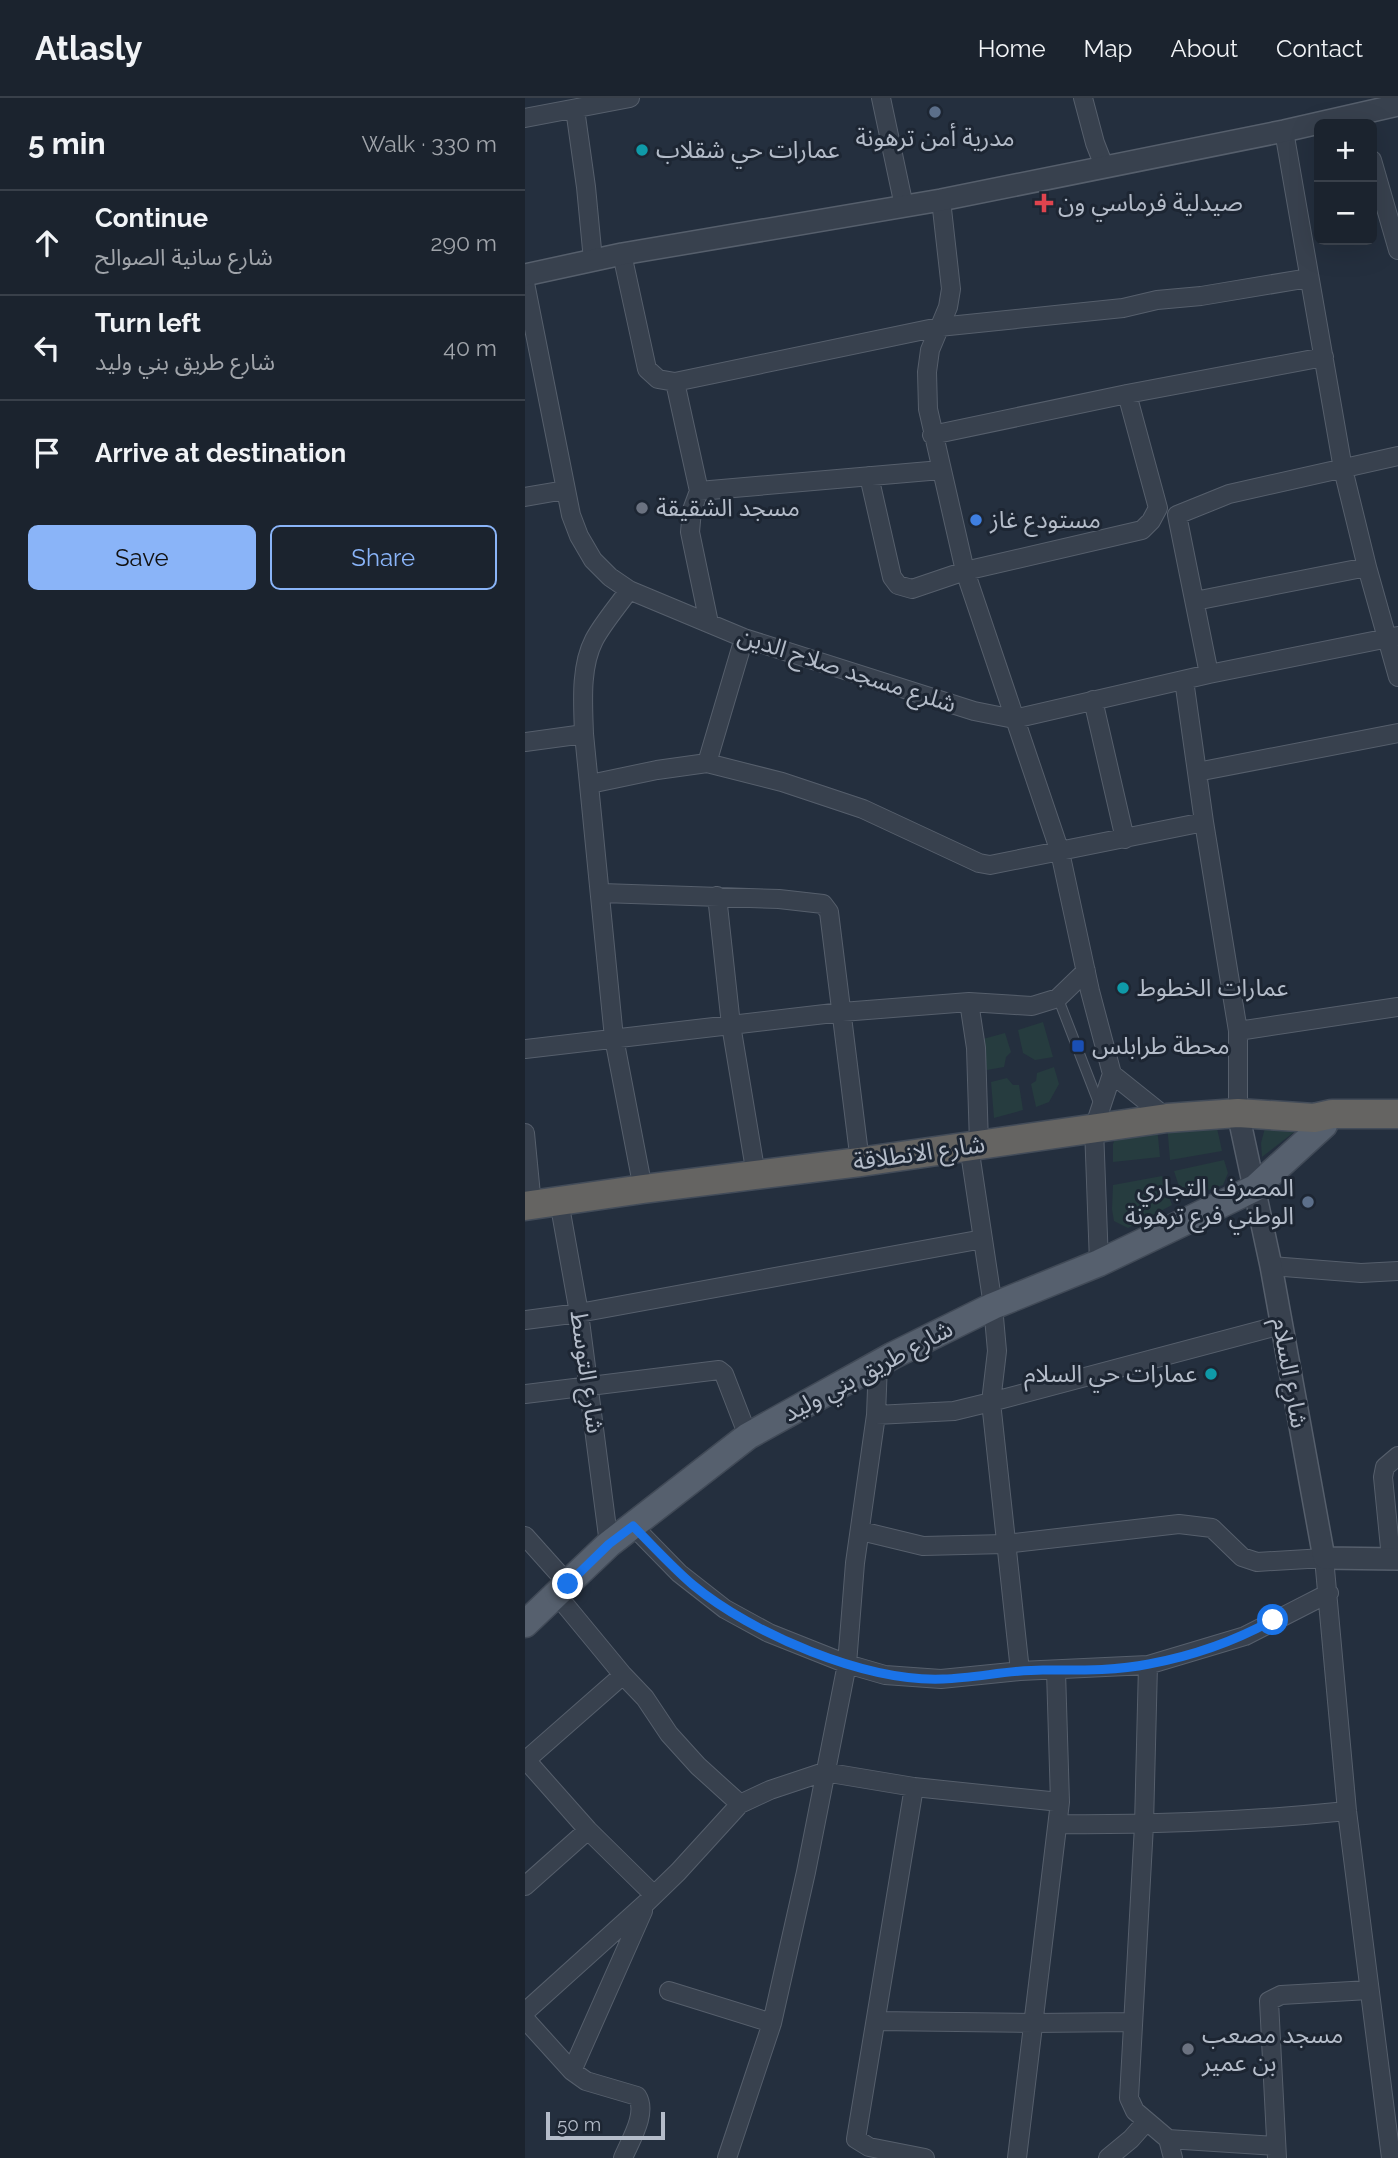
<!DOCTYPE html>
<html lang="en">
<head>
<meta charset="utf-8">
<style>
  :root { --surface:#1b232e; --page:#282f3a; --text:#f1f3f6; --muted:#a0a4aa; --line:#39404a; --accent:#8ab4f8 }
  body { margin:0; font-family:Raleway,"Noto Sans Arabic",sans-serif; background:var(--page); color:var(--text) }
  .controls { position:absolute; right:21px; top:21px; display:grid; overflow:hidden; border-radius:10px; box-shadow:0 7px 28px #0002 }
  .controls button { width:63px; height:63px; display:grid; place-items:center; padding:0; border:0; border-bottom:2px solid var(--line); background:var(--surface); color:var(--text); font:35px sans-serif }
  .scale { position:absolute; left:21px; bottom:18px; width:119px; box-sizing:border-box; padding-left:7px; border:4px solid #b4bcc9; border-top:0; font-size:19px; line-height:24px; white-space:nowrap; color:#b4bcc9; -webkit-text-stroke:5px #1d2633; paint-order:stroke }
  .stop { position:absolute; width:21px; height:21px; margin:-16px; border:5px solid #1a73e8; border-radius:50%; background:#fff }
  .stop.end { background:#1a73e8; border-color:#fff; box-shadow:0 2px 7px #0008 }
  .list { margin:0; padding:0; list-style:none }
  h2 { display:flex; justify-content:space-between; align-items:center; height:91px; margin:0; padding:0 28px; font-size:30px }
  h2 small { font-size:23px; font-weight:400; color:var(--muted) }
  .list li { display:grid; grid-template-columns:46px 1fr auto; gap:21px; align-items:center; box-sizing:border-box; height:105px; padding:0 28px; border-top:2px solid var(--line) }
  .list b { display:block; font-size:26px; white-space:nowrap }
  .list p { margin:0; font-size:23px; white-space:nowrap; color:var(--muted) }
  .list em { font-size:23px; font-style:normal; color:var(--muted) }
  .actions { display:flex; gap:14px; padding:21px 28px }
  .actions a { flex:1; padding:16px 0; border:2px solid var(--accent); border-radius:10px; text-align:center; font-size:24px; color:var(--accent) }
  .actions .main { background:var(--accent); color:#111 }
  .icon { flex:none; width:38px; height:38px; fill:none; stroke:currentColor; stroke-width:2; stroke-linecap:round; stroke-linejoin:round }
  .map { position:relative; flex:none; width:873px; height:2060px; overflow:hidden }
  header { display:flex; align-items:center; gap:42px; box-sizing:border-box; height:98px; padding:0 35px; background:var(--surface); border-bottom:2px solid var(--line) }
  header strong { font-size:33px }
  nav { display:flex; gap:38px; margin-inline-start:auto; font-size:24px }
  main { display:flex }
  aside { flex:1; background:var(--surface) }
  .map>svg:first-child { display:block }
</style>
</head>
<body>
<header>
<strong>Atlasly</strong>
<nav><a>Home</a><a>Map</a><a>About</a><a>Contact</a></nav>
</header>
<main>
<aside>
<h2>5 min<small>Walk · 330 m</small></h2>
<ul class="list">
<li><svg class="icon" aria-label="ahead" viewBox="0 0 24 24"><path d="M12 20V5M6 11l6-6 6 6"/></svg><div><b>Continue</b><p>شارع سانية الصوالح</p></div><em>290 m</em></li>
<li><svg class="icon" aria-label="left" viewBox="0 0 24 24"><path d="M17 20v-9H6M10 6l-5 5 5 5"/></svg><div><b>Turn left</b><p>شارع طريق بني وليد</p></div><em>40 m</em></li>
<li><svg class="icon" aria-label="arrive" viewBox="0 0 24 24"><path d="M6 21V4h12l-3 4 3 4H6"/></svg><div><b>Arrive at destination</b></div></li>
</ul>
<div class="actions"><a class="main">Save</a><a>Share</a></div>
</aside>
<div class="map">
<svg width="873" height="2060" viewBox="0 0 873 2060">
  <rect width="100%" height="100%" fill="#242f3e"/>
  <!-- green -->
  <path fill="#263c3f" d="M 518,924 L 528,959 L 510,962 L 498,955 L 493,932 Z
    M 480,935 L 486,954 L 481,959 L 479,969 L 462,972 L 458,941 Z
    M 529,969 L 534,986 L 524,1004 L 511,1009 L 506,986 L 511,983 L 512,975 Z
    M 482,980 L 488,987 L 494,987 L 498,1012 L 469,1020 L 466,984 Z
    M 642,1026 L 692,1030 L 697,1053 L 645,1062 Z
    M 632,1028 L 635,1059 L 588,1064 L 588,1046 L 594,1032 Z
    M 777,1028 L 737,1059 L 736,1045 L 740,1030 Z
    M 699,1062 L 703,1075 L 698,1087 L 658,1101 L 649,1073 Z
    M 637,1078 L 647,1107 L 603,1130 L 589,1123 L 587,1111 L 588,1087 Z"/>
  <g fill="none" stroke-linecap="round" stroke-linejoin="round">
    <!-- service casing -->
    <g stroke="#565f6c" stroke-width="11">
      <path id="service" d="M 533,900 L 574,1006"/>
    </g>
    <!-- minor casing -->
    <g stroke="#565f6c" stroke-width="20">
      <path id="minor" d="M 356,0 L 379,108
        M 558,0 L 570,45 L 579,68
        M 50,11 L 61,89 L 68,162
        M 0,20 L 105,0
        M 759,33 L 818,371 L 842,469
        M 847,62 L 873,152
        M 416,102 L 426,191 L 423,209 L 405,252 L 402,274 L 403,311 L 440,473 L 535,754 L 565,893 L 587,976 L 569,1030 L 574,1165
        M 97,156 L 122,271 L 133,281 L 150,284 L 414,229 L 598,210 L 632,202 L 676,198 L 784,180
        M 0,185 L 46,417 L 54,438 L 68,462 L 85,479 L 104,492 L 219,540 L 449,613 L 489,621 L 684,576 L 873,538
        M 150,284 L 174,393 L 167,412 L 165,434 L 184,525
        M 407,337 L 602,296 L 799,259
        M 344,378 L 367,479 L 373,487 L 387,491 L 440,473 L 617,432 L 626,423 L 633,410 L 602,296
        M 174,393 L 416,372
        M 0,399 L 40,392
        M 104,492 C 93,508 78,525 69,542 C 55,569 58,606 59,636 L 89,940 L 118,1091
        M 670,503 L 842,469 L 873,579
        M 684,576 L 652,417 L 704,396 L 873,358
        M 659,582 L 679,724 L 713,933 L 713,1015
        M 568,602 L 600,741
        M 0,644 L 59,636
        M 182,665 L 219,540
        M 672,674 L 873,635
        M 65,686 L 132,672 L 182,665 L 257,684 L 338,711 L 454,765 L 465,767 L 679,724
        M 77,795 L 254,801 L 298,806 L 304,814 L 335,1064
        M 192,798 L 206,927 L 231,1077
        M 444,904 L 507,908 L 533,900 L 561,873
        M 713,933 L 873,909
        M 0,951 L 317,914 L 444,904 L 451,950 L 454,1046
        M 587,976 L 642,1020
        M 0,1035 L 7,1107
        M 34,1103 L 54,1215 L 84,1446
        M 746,1168 L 836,1175 L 873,1173
        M 0,1222 L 54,1215 L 458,1141
        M 353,1265 L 351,1317 L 429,1313 L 466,1304 L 472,1253 L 468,1208 L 444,1048
        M 0,1296 L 194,1272 L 199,1276 L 223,1338
        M 108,1428 L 154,1475 L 200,1511 L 244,1535 L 322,1566 L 360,1577 L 416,1581 L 495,1573 L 623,1567 L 720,1538 L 804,1495
        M 336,1433 L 398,1448 L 480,1446 L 654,1426 L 687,1430 L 717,1459 L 732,1464 L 799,1460 L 822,1713 L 866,2060
        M 0,1438 L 43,1486
        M 866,1460 L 858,1379 L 860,1369 L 873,1358
        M 32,1497 L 98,1577 L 120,1600 L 144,1636 L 173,1668 L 215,1706
        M 623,1567 L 619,1727 L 604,2000 L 610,2013 L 643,2041 L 648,2060
        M 495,1573 L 466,1304 L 756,1227
        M 1,1662 L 63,1732 L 129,1797
        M 0,1663 L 98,1577
        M 389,1689 L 331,2041 L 344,2049 L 400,2060
        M 533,1726 C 632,1727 724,1723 822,1713
        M 0,1788 L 63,1732
        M 144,1893 L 247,1925
        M 0,1914 L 121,1805 L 153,1774 L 215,1706 L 245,1692 L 299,1674 L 389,1689 L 535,1704
        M 0,1921 L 47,1973 L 61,1983 L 112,1998 C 123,2015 105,2043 98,2060
        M 351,1923 L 509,1925 L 607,1924
        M 47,1973 L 118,1813
        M 643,2041 L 751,2048
        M 202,2060 L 247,1925 L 281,1774 L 322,1566 L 330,1465 L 351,1317
        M 492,2060 L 535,1704 L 531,1573
        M 583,2060 L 606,2041 L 621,2024
        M 752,2060 L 744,1903 L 756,1897 L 844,1892"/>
    </g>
    <!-- tertiary casing -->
    <g stroke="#565f6c" stroke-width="24">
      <path id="tertiary" d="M 0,177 L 97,156 L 416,102 L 759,33 L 873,7
        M 713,1015 L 746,1168 L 799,1460 L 873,1461"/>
    </g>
    <!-- primary casing -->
    <g stroke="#414a57" stroke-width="29">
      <path id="primary" d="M 0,1526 L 84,1446 L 223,1338 L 367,1258 L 468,1208 L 574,1165 L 730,1090 L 799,1027"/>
    </g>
    <!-- trunk casing -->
    <g stroke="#434c59" stroke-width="31">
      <path id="trunk" d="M 0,1108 L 118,1091 L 335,1064 L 642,1020 L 713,1015 L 789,1020 L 807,1016 L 873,1016"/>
    </g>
    <!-- service -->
    <use href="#service" stroke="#38414e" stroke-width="9"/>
    <!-- minor -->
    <use href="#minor" stroke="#38414e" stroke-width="18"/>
    <!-- tertiary -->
    <use href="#tertiary" stroke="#38414e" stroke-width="21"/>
    <!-- primary -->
    <use href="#primary" stroke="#56606e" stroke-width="26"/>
    <!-- trunk -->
    <use href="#trunk" stroke="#656462" stroke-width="28"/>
  </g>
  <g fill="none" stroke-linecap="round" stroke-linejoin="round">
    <!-- route -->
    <path stroke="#1a73e8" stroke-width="9" d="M 43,1486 L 84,1446 L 108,1428 C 128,1448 147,1469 168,1487 C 227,1536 340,1584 418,1581 C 451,1580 484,1572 518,1572 C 552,1572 590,1573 624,1566 C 667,1558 710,1543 748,1522"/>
  </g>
  <!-- markers -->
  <g fill="#5c6f8a" stroke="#1d2633" stroke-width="2.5">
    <circle cx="410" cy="14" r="7"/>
    <circle cx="783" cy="1104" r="7"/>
  </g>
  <g fill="#0f9aa8" stroke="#1d2633" stroke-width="2.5">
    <circle cx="117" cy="52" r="7"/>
    <circle cx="598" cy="890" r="7"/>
    <circle cx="686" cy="1276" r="7"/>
  </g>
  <path fill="#e0444e" stroke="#1d2633" stroke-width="2.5" d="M515.5 94.5h7v7h7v7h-7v7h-7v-7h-7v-7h7z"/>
  <g fill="#6b7280" stroke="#1d2633" stroke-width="2.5">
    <circle cx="117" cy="410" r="7"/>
    <circle cx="663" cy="1951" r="7"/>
  </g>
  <circle fill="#3f7fe0" stroke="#1d2633" stroke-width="2.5" cx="451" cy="422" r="7"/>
  <rect fill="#1a4fb4" stroke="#1d2633" stroke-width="2.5" x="546" y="941" width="14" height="14" rx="3.5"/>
  <g text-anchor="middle" stroke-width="6" stroke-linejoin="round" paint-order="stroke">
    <!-- poi labels -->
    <g font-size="24" fill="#b4bcc9" stroke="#1d2633" text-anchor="start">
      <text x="410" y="48" text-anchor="middle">مدرية أمن ترهونة</text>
      <text x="131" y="60">عمارات حي شقلاب</text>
      <text x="533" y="113">صيدلية فرماسي ون</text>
      <text x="131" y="418">مسجد الشقيقة</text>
      <text x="465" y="430">مستودع غاز</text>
      <text x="612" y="898">عمارات الخطوط</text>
      <text x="567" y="956">محطة طرابلس</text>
      <text x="769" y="1098" text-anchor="end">المصرف التجاري<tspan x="769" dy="28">الوطني فرع ترهونة</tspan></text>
      <text x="672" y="1284" text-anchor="end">عمارات حي السلام</text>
      <text x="677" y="1945">مسجد مصعب<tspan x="677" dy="28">بن عمير</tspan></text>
    </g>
    <!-- street labels -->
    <g font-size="24" fill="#b4bcc9" stroke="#1d2633">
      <text transform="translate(322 572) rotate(18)" y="8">شلرع مسجد صلاح الدين</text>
      <text transform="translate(394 1055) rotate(-8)" y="8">شارع الانطلاقة</text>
      <text transform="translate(343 1273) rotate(-28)" y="8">شارع طريق بني وليد</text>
      <text transform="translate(62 1274) rotate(82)" y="8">شارع التوسط</text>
      <text transform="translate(765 1275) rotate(80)" y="8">شارع السلام</text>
    </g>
  </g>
</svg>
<div class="controls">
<button>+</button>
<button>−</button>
</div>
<div class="scale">50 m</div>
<div class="stop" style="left:748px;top:1522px"></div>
<div class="stop end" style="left:43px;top:1486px"></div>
</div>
</main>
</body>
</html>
